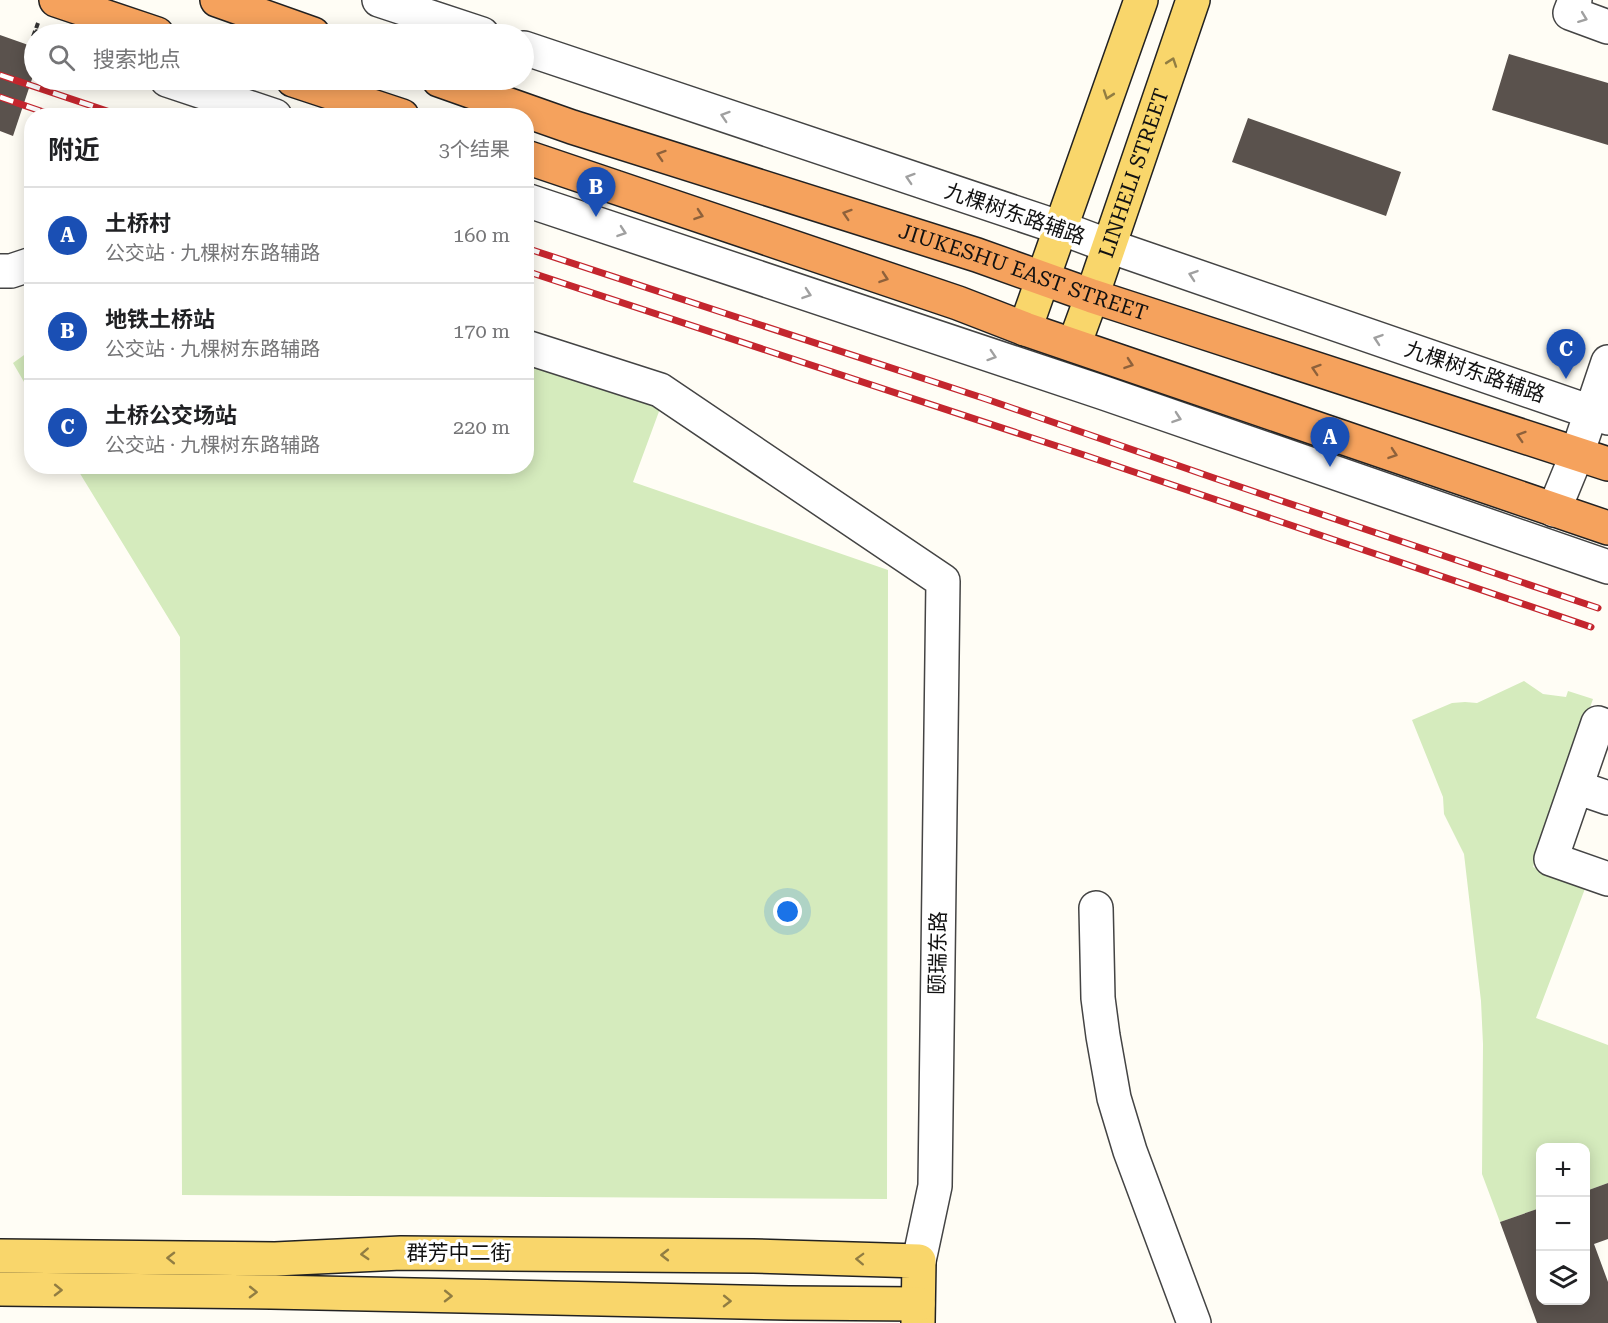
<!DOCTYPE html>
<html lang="zh">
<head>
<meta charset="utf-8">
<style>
  :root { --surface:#fff; --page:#f2f2f2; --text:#202124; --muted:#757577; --line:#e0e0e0; --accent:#b45309 }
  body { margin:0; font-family:"Roboto Serif","Noto Sans SC",serif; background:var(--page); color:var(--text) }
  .controls { position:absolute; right:18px; bottom:18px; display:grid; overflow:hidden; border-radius:12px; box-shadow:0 3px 15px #0003 }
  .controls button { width:54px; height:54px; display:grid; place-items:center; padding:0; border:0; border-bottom:2px solid var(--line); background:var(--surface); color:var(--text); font:30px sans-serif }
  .you { position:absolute; left:788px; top:912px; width:21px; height:21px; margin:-15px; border:4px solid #fff; border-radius:50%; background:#1a73e8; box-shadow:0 0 0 9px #1a73e833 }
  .badge { display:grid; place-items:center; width:39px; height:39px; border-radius:50%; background:var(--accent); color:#fff; font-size:20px; font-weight:700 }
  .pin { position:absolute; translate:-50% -50px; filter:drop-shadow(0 2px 3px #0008) }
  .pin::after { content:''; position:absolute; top:32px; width:21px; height:18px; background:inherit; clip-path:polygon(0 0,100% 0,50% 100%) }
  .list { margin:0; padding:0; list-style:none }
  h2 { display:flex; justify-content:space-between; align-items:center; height:78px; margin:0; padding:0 24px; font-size:26px }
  h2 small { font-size:20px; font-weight:400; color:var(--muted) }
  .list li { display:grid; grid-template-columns:39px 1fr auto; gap:18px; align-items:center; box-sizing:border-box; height:96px; padding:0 24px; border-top:2px solid var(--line) }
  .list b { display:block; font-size:22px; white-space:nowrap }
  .list p { margin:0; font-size:20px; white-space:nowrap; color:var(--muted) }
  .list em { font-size:20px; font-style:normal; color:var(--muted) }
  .icon { flex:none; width:33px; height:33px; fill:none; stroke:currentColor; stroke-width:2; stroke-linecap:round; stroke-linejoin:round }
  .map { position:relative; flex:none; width:1608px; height:1323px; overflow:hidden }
  .search { position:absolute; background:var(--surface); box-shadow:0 3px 15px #0003; left:24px; top:24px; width:510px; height:66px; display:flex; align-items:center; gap:15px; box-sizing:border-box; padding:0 21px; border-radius:33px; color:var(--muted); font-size:22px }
  .panel { position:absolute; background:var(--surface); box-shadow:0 3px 15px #0003; left:24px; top:108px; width:510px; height:366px; border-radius:24px }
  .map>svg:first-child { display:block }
</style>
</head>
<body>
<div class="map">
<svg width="1608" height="1323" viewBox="0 0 1608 1323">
  <rect width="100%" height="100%" fill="#fffdf5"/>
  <!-- green -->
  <path fill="#d5ebbd" d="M 31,350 L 31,394 L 13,363 Z
    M 527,355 L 661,406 L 633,482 L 888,570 L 887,1199 L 182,1195 L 180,637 L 76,467 L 526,466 Z
    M 1524,681 L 1543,694 L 1566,697 L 1568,691 L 1593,699 L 1533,867 L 1586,886 L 1536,1018 L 1608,1045 L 1608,1183 L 1586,1191 L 1586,1148 L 1540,1148 L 1540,1208 L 1500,1222 L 1482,1174 L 1483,1044 L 1481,1001 L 1464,854 L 1444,814 L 1443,797 L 1412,720 L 1452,703 L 1465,702 L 1477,703 Z"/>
  <!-- building -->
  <path fill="#5a524d" d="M 0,35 L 34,47 L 34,73 L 13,136 L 0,131 Z
    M 1509,54 L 1608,83 L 1608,145 L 1492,110 Z
    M 1248,118 L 1401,172 L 1386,216 L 1232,162 Z
    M 1608,1183 L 1608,1239 L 1594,1244 L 1608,1282 L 1608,1323 L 1537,1323 L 1500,1222 L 1540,1208 L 1540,1300 L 1586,1300 L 1586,1191 Z"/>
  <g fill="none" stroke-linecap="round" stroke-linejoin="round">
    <!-- minor casing -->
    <g stroke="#444" stroke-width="36">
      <path id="minor" d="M 379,0 L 482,34
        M 1575,0 L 1570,13 L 1608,27
        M 524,48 L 1061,228 L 1109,246 L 1608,418
        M 167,80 L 275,116
        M 526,200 L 1104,393 L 1608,567
        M 0,271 L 11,271 L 32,264
        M 526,347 L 660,390 L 943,581 L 935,1186 L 919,1261
        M 1554,510 L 1577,454 L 1608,362
        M 1608,727 L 1598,723 L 1551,859 L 1608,879
        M 1576,787 L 1608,798
        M 1096,908 L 1098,998 L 1103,1036 L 1114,1098 L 1130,1151 L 1194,1323"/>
    </g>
    <!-- major casing -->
    <g stroke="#222" stroke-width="36">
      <g id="major">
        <path d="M 1025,329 L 1141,0"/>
        <path id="s1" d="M 1074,345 L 1092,296 L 1193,0"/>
        <path d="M 0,1256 L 275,1259 L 401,1253 L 753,1256 L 919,1261 L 918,1323"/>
        <path d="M 0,1289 L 271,1292 L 789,1303 L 918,1304"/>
      </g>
    </g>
    <!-- highway casing -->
    <g stroke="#222" stroke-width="36">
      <g id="highway">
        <path d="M 56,0 L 157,34"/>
        <path d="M 217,0 L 313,34"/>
        <path d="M 293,80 L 402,116"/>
        <path id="s2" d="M 439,80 L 572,127 L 977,255 L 1092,296 L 1608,464"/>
        <path d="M 526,157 L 958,303 L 1025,329 L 1608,528"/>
      </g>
    </g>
    <!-- path -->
    <path stroke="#333" stroke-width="4" stroke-dasharray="6 3" stroke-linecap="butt" d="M 35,31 L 44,34
      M 30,45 L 38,23"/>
    <!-- minor -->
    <use href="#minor" stroke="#fff" stroke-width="33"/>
    <!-- major -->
    <use href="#major" stroke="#f9d66b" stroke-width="33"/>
    <!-- highway -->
    <use href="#highway" stroke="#f5a25d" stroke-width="33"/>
    <!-- rail casing -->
    <g stroke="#c4262e" stroke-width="7">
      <path id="rail" d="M 0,75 L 122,116
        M 0,97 L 55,116
        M 526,248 L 986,399 L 1214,478 L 1598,608
        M 526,271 L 1084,455 L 1591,627"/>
    </g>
    <!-- rail -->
    <use href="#rail" stroke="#fff" stroke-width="4.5" stroke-dasharray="14" stroke-linecap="butt"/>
  </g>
  <!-- one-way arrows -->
  <defs><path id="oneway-chevron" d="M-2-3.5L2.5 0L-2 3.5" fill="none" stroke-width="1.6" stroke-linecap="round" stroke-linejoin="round" transform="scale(1.5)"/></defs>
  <g stroke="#a0a0a0">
    <use href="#oneway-chevron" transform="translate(1583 18) rotate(21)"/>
    <use href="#oneway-chevron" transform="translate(725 116) rotate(-162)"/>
    <use href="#oneway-chevron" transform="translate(910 178) rotate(-162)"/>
    <use href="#oneway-chevron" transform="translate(622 232) rotate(19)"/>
    <use href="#oneway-chevron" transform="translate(1193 275) rotate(-161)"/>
    <use href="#oneway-chevron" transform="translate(807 294) rotate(19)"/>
    <use href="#oneway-chevron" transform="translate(1378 339) rotate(-161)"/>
    <use href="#oneway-chevron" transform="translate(992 356) rotate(18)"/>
    <use href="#oneway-chevron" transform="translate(1177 418) rotate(19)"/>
  </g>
  <g stroke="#917d42">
    <use href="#oneway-chevron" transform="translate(1172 62) rotate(-71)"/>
    <use href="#oneway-chevron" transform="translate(1108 95) rotate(109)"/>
    <use href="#oneway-chevron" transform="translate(365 1254) rotate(177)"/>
    <use href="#oneway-chevron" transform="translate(665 1255) rotate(-180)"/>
    <use href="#oneway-chevron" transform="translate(171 1258) rotate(-179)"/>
    <use href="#oneway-chevron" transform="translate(860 1259) rotate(-178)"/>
    <use href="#oneway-chevron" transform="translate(58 1290) rotate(1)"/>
    <use href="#oneway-chevron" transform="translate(253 1292) rotate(1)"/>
    <use href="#oneway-chevron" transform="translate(448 1296) rotate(1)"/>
    <use href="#oneway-chevron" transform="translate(727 1301) rotate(1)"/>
  </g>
  <g stroke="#8e613b">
    <use href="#oneway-chevron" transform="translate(661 155) rotate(-162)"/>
    <use href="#oneway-chevron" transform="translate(847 214) rotate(-162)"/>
    <use href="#oneway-chevron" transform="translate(699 215) rotate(19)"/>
    <use href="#oneway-chevron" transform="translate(884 278) rotate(19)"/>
    <use href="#oneway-chevron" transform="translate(1129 364) rotate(19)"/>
    <use href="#oneway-chevron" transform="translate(1316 369) rotate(-162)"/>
    <use href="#oneway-chevron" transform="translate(1521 436) rotate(-162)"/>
    <use href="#oneway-chevron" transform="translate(1393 454) rotate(19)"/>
  </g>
  <g text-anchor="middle" stroke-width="6" stroke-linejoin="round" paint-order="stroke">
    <!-- street labels -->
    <g font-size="21" fill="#111" stroke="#fff">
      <text dy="7" stroke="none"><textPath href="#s1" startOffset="182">LINHELI STREET</textPath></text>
      <text transform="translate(1015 214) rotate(19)" y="7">九棵树东路辅路</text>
      <text dy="7" stroke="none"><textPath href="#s2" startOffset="615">JIUKESHU EAST STREET</textPath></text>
      <text transform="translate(1475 372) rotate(19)" y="7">九棵树东路辅路</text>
      <text transform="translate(938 953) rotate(-89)" y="7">颐瑞东路</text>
      <text x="459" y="1260">群芳中二街</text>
    </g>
  </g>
</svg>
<div class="controls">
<button>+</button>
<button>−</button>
<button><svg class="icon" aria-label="layers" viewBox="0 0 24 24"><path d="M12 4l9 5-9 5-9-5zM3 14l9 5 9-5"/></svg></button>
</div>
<div class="you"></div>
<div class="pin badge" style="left:1330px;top:467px;background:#1a4fb4">A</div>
<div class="pin badge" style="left:596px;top:217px;background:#1a4fb4">B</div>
<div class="pin badge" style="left:1566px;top:379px;background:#1a4fb4">C</div>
<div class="search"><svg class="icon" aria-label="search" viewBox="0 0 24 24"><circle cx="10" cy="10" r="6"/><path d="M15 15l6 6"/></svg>搜索地点</div>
<section class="panel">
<h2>附近<small>3个结果</small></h2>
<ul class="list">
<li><span class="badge" style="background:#1a4fb4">A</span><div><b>土桥村</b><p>公交站 · 九棵树东路辅路</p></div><em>160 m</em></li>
<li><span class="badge" style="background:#1a4fb4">B</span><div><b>地铁土桥站</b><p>公交站 · 九棵树东路辅路</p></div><em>170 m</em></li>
<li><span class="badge" style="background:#1a4fb4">C</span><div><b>土桥公交场站</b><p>公交站 · 九棵树东路辅路</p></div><em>220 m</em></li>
</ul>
</section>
</div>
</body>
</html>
